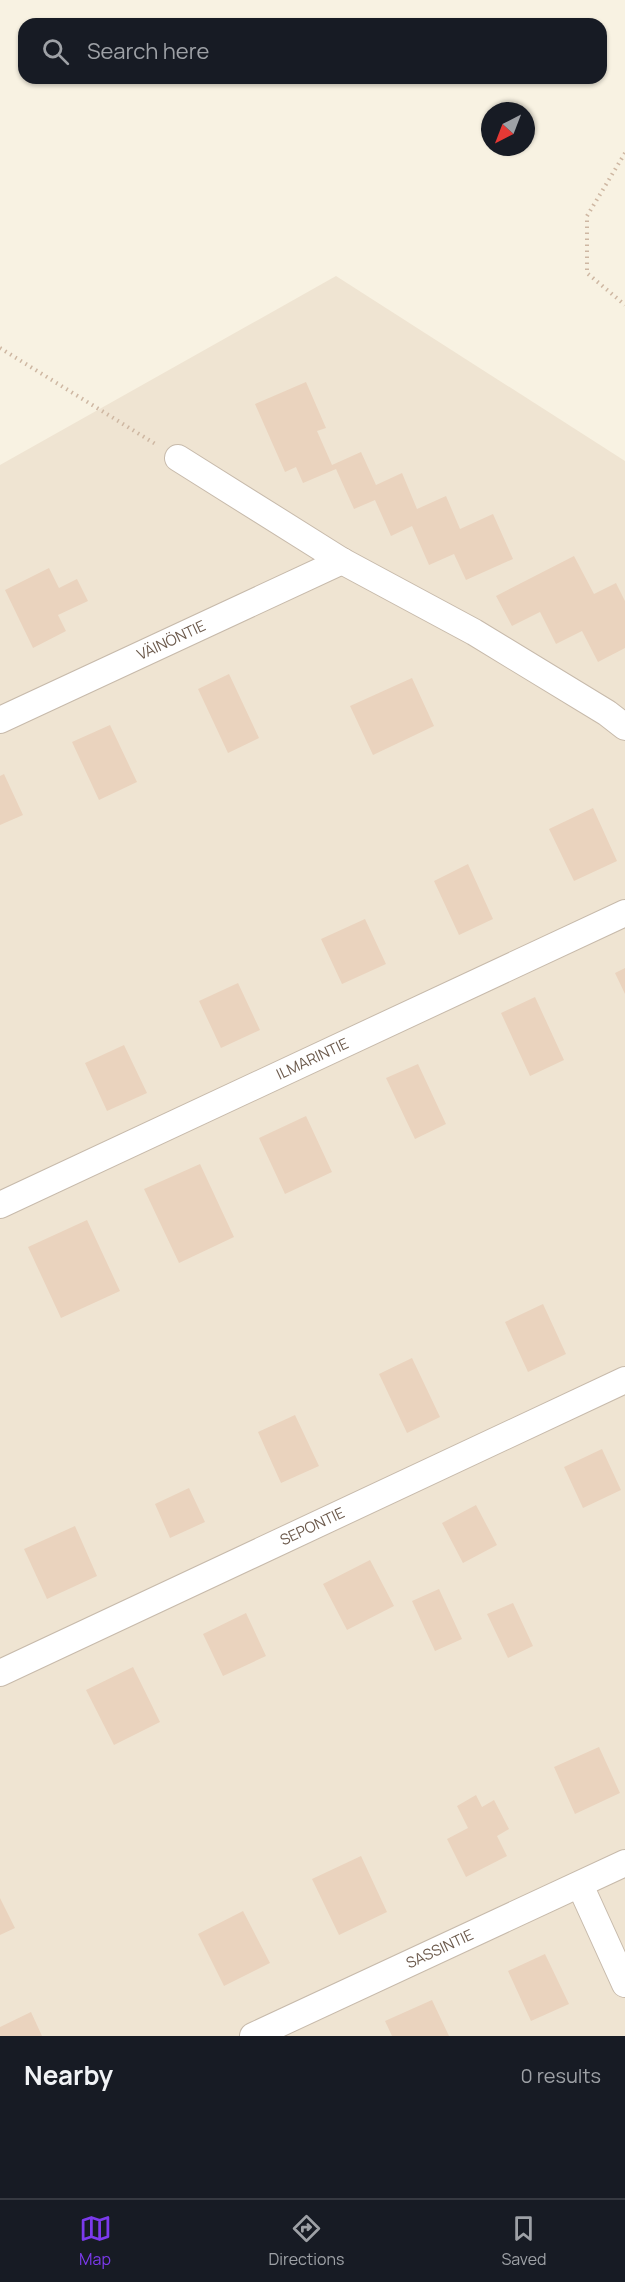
<!DOCTYPE html>
<html lang="en">
<head>
<meta charset="utf-8">
<style>
  :root { --surface:#171b24; --page:#20242c; --text:#f1f3f6; --muted:#9ea1a6; --line:#363941; --accent:#7c3aed }
  body { margin:0; font-family:Manrope,sans-serif; background:var(--page); color:var(--text) }
  .compass { position:absolute; left:481px; top:102px; width:54px; height:54px; border-radius:50%; background:var(--surface); box-shadow:0 2px 4px #0004; rotate:222deg }
  .list { margin:0; padding:0; list-style:none }
  h2 { display:flex; justify-content:space-between; align-items:center; height:78px; margin:0; padding:0 24px; font-size:26px }
  h2 small { font-size:20px; font-weight:400; color:var(--muted) }
  .icon { flex:none; width:33px; height:33px; fill:none; stroke:currentColor; stroke-width:2; stroke-linecap:round; stroke-linejoin:round }
  .map { position:relative; flex:none; width:625px; height:2036px; overflow:hidden }
  .search { position:absolute; background:var(--surface); box-shadow:0 2px 4px #0004; left:18px; right:18px; top:18px; height:66px; display:flex; align-items:center; gap:15px; box-sizing:border-box; padding:0 21px; border-radius:18px; color:var(--muted); font-size:22px }
  .sheet { height:162px; background:var(--surface) }
  nav { display:flex; justify-content:space-around; align-items:center; box-sizing:border-box; height:84px; border-top:2px solid var(--line); background:var(--surface); font-size:16px; color:var(--muted) }
  nav a { display:grid; justify-items:center; gap:3px }
  nav .on { color:var(--accent) }
  .map>svg:first-child { display:block }
</style>
</head>
<body>
<div class="map">
<svg width="625" height="2036" viewBox="0 0 625 2036">
  <rect width="100%" height="100%" fill="#f8f2e2"/>
  <!-- residential -->
  <path fill="#efe4d2" d="M 336,276 L 625,461 L 625,2036 L 0,2036 L 0,465 Z"/>
  <!-- building -->
  <path fill="#ead3be" d="M 306,382 L 326,428 L 317,431 L 332,465 L 361,452 L 376,485 L 402,473 L 417,509 L 446,496 L 460,529 L 493,514 L 513,559 L 466,580 L 454,554 L 429,565 L 412,526 L 391,536 L 375,500 L 354,509 L 336,469 L 303,483 L 296,467 L 285,472 L 255,404 Z
    M 574,556 L 594,594 L 616,583 L 625,601 L 625,648 L 598,662 L 582,631 L 556,644 L 540,612 L 512,626 L 496,596 Z
    M 49,568 L 59,588 L 77,579 L 88,601 L 58,615 L 66,631 L 33,648 L 5,590 Z
    M 229,674 L 259,738 L 228,753 L 198,689 Z
    M 412,678 L 434,726 L 373,755 L 350,706 Z
    M 110,725 L 137,782 L 99,800 L 72,742 Z
    M 4,774 L 23,815 L 0,825 L 0,776 Z
    M 593,808 L 617,861 L 574,881 L 549,829 Z
    M 468,864 L 493,919 L 459,935 L 434,881 Z
    M 365,919 L 386,964 L 342,984 L 321,939 Z
    M 625,968 L 625,994 L 615,973 Z
    M 238,983 L 260,1030 L 221,1048 L 199,1001 Z
    M 535,997 L 564,1060 L 530,1076 L 501,1013 Z
    M 124,1045 L 147,1093 L 107,1111 L 85,1063 Z
    M 418,1064 L 446,1124 L 415,1139 L 386,1078 Z
    M 306,1116 L 332,1172 L 285,1194 L 259,1138 Z
    M 200,1164 L 234,1237 L 179,1263 L 144,1189 Z
    M 87,1220 L 120,1291 L 61,1318 L 28,1247 Z
    M 543,1304 L 566,1354 L 528,1372 L 505,1322 Z
    M 412,1358 L 440,1417 L 407,1433 L 379,1374 Z
    M 295,1415 L 319,1466 L 281,1483 L 258,1432 Z
    M 602,1449 L 621,1490 L 583,1508 L 564,1467 Z
    M 189,1488 L 205,1522 L 170,1538 L 155,1504 Z
    M 476,1505 L 497,1545 L 463,1563 L 442,1523 Z
    M 75,1526 L 97,1576 L 47,1599 L 24,1549 Z
    M 370,1560 L 394,1606 L 347,1630 L 323,1584 Z
    M 439,1589 L 462,1639 L 435,1651 L 412,1601 Z
    M 513,1603 L 533,1646 L 508,1658 L 487,1614 Z
    M 246,1613 L 266,1656 L 223,1676 L 203,1634 Z
    M 133,1667 L 160,1722 L 114,1745 L 86,1690 Z
    M 599,1747 L 620,1793 L 575,1814 L 554,1767 Z
    M 476,1795 L 482,1807 L 494,1800 L 509,1829 L 497,1836 L 507,1856 L 466,1877 L 447,1839 L 468,1828 L 457,1806 Z
    M 361,1856 L 387,1912 L 339,1935 L 312,1879 Z
    M 0,1898 L 15,1928 L 0,1935 Z
    M 243,1911 L 270,1963 L 224,1986 L 198,1934 Z
    M 545,1954 L 569,2004 L 531,2021 L 508,1971 Z
    M 432,2000 L 449,2036 L 392,2036 L 385,2021 Z
    M 31,2012 L 42,2036 L 0,2036 L 0,2027 Z"/>
  <g fill="none" stroke-linecap="round" stroke-linejoin="round">
    <!-- minor casing -->
    <g stroke="#c7baab" stroke-width="28">
      <g id="minor">
        <path d="M 178,458 L 342,561 L 474,632 L 607,713 L 625,727"/>
        <path id="s1" d="M 0,720 L 342,561"/>
        <path id="s2" d="M 0,1205 L 625,913"/>
        <path id="s3" d="M 0,1673 L 625,1380"/>
        <path d="M 580,1885 L 625,1984"/>
        <path id="s4" d="M 253,2036 L 625,1863"/>
      </g>
    </g>
    <!-- path -->
    <path stroke="#ceb7a2" stroke-width="4" stroke-dasharray="1.5 4.5" stroke-linecap="butt" d="M 625,153 L 587,216 L 587,273 L 625,305
      M 0,348 L 157,445"/>
    <!-- minor -->
    <use href="#minor" stroke="#fff" stroke-width="26"/>
  </g>
  <g text-anchor="middle" stroke-width="6" stroke-linejoin="round" paint-order="stroke">
    <!-- street labels -->
    <g font-size="15" fill="#6c5a4c" stroke="#fcf6e8">
      <text dy="5" stroke="none"><textPath href="#s1" startOffset="189">VÄINÖNTIE</textPath></text>
      <text dy="5" stroke="none"><textPath href="#s2" startOffset="345">ILMARINTIE</textPath></text>
      <text dy="5" stroke="none"><textPath href="#s3" startOffset="345">SEPONTIE</textPath></text>
      <text dy="5" stroke="none"><textPath href="#s4" startOffset="206">SASSINTIE</textPath></text>
    </g>
  </g>
</svg>
<svg class="compass" viewBox="-18 -18 36 36"><path d="M0-13l5 13h-10z" fill="#e53935"/><path d="M0 13l5-13h-10z" fill="#9ea1a6"/></svg>
<div class="search"><svg class="icon" aria-label="search" viewBox="0 0 24 24"><circle cx="10" cy="10" r="6"/><path d="M15 15l6 6"/></svg>Search here</div>
</div>
<section class="sheet">
<h2>Nearby<small>0 results</small></h2>
<ul class="list">
</ul>
</section>
<nav>
<a class="on"><svg class="icon" aria-label="map" viewBox="0 0 24 24"><path d="M3 6l6-2 6 2 6-2v14l-6 2-6-2-6 2zM9 4v14M15 6v14"/></svg>Map</a>
<a><svg class="icon" aria-label="directions" viewBox="0 0 24 24"><path d="M12 3l9 9-9 9-9-9zM9 14v-3h6M13 9l2 2-2 2"/></svg>Directions</a>
<a><svg class="icon" aria-label="saved" viewBox="0 0 24 24"><path d="M7 4h10v16l-5-4-5 4z"/></svg>Saved</a>
</nav>
</body>
</html>
